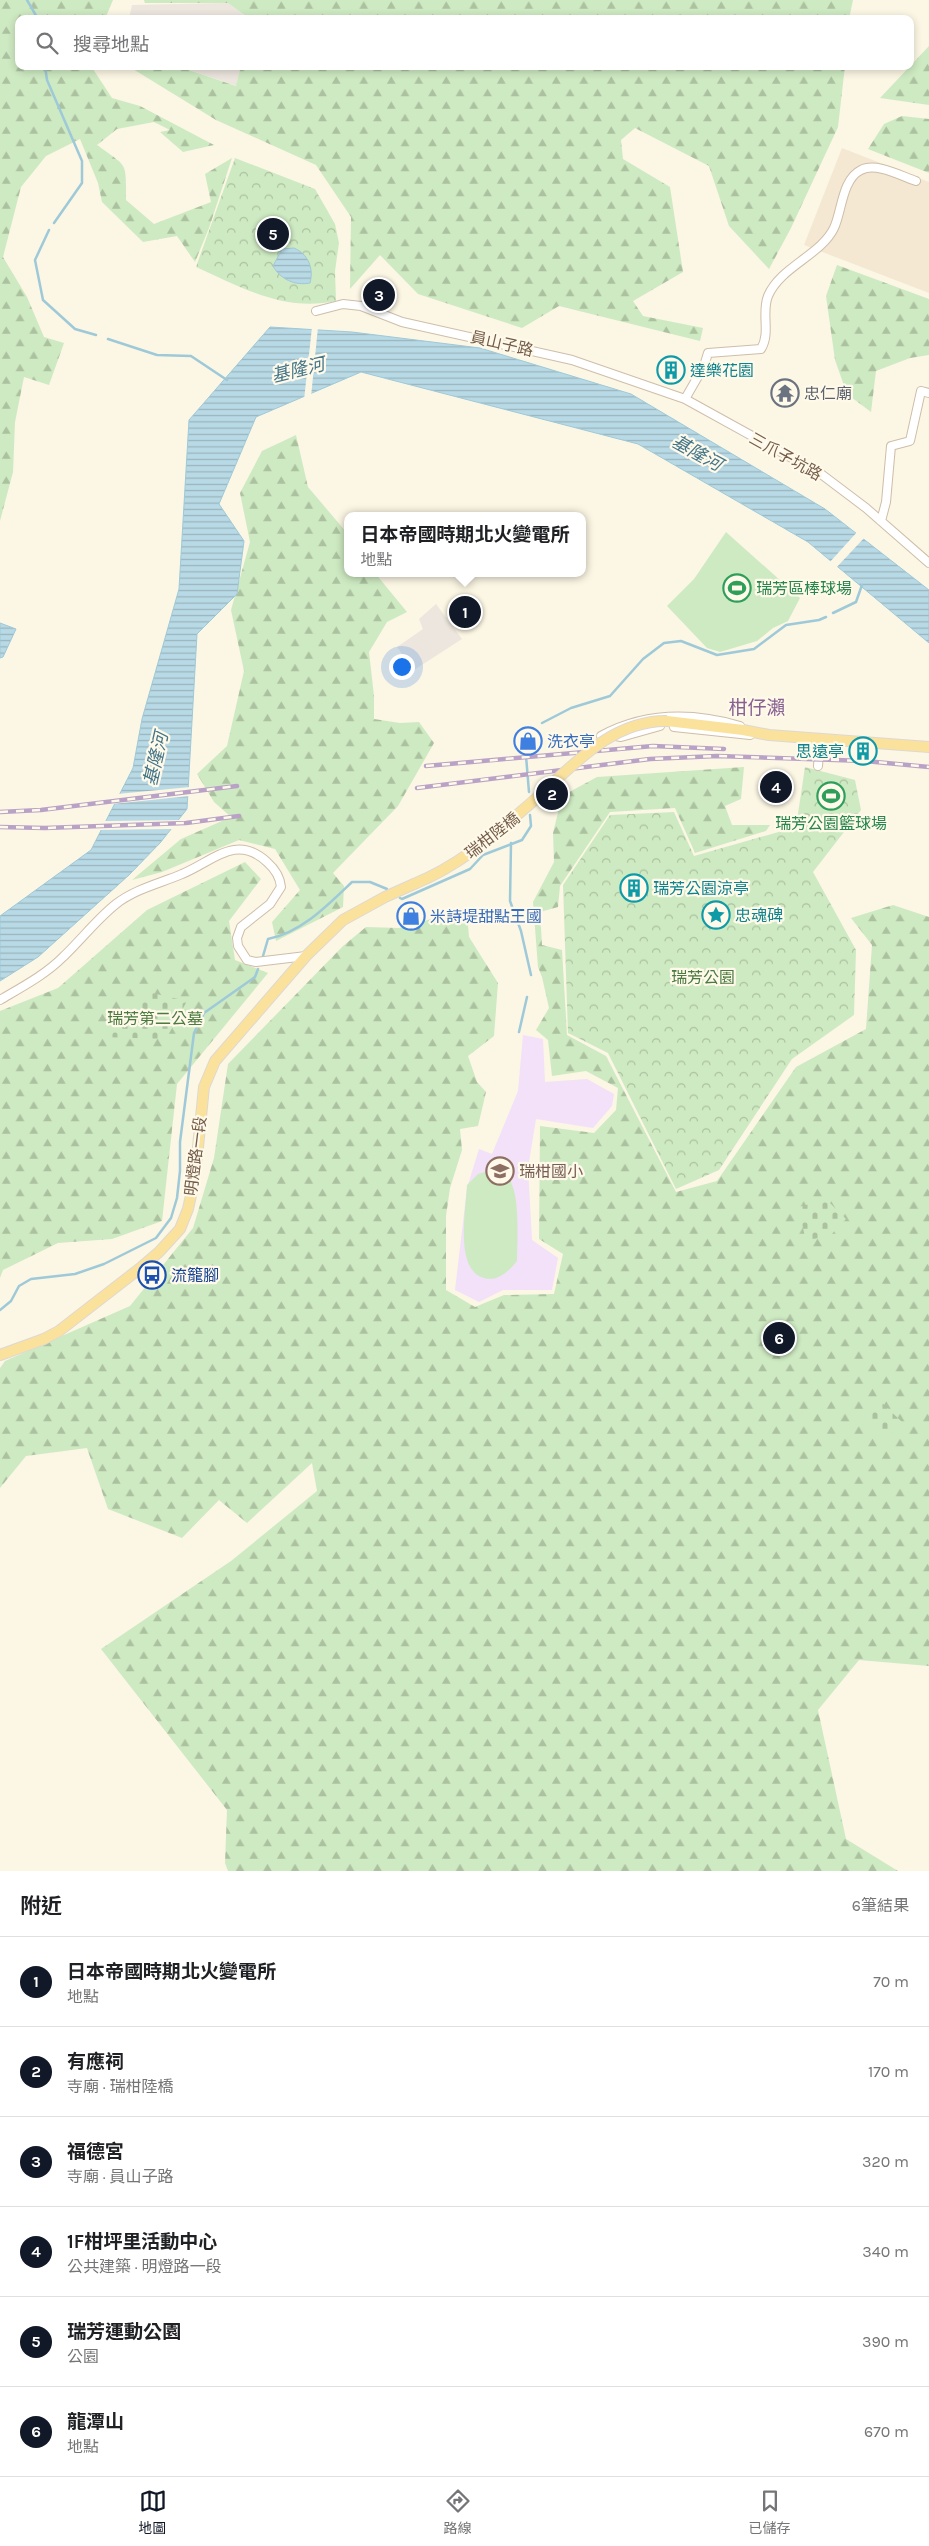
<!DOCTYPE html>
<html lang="zh-TW">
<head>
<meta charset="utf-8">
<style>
  :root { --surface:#fff; --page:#f6f6f6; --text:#202124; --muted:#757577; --line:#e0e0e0; --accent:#111827 }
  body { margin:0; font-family:Karla,"Noto Sans TC",sans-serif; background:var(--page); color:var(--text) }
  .you { position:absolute; left:401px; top:666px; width:18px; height:18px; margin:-12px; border:4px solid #fff; border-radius:50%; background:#1a73e8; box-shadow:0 0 0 8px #1a73e833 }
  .badge { display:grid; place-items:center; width:32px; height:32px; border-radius:50%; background:var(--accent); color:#fff; font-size:16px; font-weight:700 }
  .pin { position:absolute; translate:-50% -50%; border:2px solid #fff; box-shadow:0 1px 5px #0006 }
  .popup { position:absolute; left:344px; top:512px; width:242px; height:65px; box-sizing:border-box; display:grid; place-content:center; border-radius:10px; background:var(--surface); filter:drop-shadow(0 1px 4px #0005); font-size:16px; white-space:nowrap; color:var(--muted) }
  .popup b { font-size:19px; color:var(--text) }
  .popup::after { content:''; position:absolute; left:50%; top:100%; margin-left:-10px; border:10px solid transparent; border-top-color:var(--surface) }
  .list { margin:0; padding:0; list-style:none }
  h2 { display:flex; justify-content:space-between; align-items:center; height:65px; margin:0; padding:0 20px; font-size:21px }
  h2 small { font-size:16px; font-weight:400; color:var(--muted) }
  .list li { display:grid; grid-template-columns:32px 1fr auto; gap:15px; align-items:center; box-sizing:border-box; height:90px; padding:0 20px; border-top:1px solid var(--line) }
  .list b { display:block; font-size:19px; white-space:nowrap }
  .list p { margin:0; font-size:16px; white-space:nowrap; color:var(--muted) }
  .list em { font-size:16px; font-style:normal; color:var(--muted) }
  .icon { flex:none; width:28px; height:28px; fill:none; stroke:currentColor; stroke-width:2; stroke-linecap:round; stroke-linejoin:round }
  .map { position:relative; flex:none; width:929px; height:1871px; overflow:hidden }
  .search { position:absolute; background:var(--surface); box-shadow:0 2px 8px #0003; left:15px; right:15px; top:15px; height:55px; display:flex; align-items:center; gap:12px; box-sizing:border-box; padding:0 18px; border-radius:10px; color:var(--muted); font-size:19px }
  .sheet { height:605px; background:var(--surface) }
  nav { display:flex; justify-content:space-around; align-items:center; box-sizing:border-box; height:70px; border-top:1px solid var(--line); background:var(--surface); font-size:14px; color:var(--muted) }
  nav a { display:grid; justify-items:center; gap:2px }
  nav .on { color:var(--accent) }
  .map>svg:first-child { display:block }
</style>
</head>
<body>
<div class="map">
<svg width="929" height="1871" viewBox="0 0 929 1871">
  <defs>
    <pattern id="forest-firs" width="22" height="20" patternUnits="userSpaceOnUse" patternTransform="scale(1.25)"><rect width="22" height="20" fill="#ceeac2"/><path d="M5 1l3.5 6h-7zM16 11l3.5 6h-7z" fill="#acc1a0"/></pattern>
    <pattern id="cemetery-stones" width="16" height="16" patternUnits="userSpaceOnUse" patternTransform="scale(1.25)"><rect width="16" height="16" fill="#ceeac2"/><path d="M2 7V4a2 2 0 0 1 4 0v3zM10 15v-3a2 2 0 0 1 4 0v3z" fill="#acc1a0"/></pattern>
    <pattern id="park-crowns" width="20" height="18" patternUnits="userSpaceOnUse" patternTransform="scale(1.25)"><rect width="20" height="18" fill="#ceeac2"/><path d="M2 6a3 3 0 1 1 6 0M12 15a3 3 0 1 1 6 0" fill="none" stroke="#acc1a0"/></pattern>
    <pattern id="water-rules" width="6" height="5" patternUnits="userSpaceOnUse" patternTransform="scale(1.25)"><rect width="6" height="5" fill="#b8dae6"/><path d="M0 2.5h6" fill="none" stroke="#9ab4bc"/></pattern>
  </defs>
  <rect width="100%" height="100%" fill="#fcf6e4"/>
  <!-- residential -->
  <path fill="#f4e8d2" d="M 842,148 L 929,182 L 929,293 L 804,245 Z"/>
  <!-- industrial -->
  <path fill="#ece6de" d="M 228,3 L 250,19 L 129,19 L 132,5 Z
    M 177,66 L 241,66 L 237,86 Z
    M 436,604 L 462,639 L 414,670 L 397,647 L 423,629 L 419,619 Z"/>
  <!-- education -->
  <path fill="#f2e1f9" d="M 523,1035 L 543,1039 L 545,1082 L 587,1079 L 614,1094 L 612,1106 L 593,1128 L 536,1119 L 528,1168 L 532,1240 L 558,1258 L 552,1290 L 503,1290 L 479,1302 L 455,1290 L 467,1188 L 479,1149 L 492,1154 L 518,1091 Z"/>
  <!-- grass -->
  <path fill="#ceeac2" d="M 726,532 L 800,598 L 788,621 L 773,628 L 757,641 L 720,652 L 707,648 L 667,606 L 694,579 Z
    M 488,1171 C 495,1172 501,1172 507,1177 C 521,1189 517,1242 517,1261 C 509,1271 498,1282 484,1278 C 454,1270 466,1210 467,1185 L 478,1174 Z"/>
  <!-- forest -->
  <path fill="url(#forest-firs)" d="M 0,0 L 113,0 L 105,19 L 19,19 L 19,66 L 91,66 L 112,98 L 140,106 L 214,145 L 183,152 L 160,132 L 170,130 L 154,122 L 117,129 L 97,145 C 128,168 126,160 126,200 L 154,224 L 211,202 L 205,174 L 232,158 L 209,228 L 195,262 L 177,236 L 143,242 L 102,202 L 98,183 L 80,139 L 46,156 L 21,187 L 3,257 L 27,297 L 44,337 L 64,343 L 49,385 L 24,377 L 15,422 L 13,472 L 0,521 Z
    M 144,0 L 853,0 L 849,19 L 250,19 L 228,3 L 145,3 Z
    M 929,46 L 929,105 L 880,98 Z
    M 128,66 L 177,66 L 236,86 L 241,66 L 845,66 L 838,127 L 791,228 L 769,269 L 729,226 L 709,166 L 635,128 L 621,140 L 623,159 L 670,187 L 683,272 L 633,301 L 643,316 L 703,328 L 700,341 L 559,306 L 522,328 L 418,294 L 380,255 L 350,289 L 351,217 L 316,165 L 216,120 Z
    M 902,116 L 929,119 L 929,173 L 868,149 L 884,124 Z
    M 837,265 L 929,299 L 929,355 L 910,358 L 876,371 L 871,412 L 847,394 L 835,360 L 826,296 Z
    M 296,435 L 308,487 L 347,533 L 348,573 L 375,573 L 407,612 L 387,622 L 369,652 L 374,696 L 374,719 L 400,723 L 419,722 L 434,743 L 398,806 L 333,873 L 344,886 L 343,907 L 276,941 L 272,922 L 300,890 L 275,849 L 239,840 L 162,872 L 132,880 L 181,839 L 231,817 L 214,802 L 197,774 L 227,746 L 244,671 L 231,610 L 250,542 L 240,493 L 262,451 Z
    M 744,767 L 741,799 L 725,806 L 732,825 L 770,825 L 766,831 L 695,853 L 675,808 L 610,812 L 560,886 L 558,907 L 540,912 L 542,945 L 562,950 L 567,1035 L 606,1056 L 676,1192 L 717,1181 L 796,1067 L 866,1029 L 872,945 L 851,918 L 893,905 L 929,917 L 929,1666 L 859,1660 L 818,1710 L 846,1839 L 898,1871 L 228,1871 L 225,1863 L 227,1810 L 101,1649 L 231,1561 L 317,1491 L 312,1463 L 247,1523 L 219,1500 L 182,1538 L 108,1509 L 87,1448 L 26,1456 L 0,1488 L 0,1368 L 5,1361 L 130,1306 L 193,1228 L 214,1158 L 228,1064 L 343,946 L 366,927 L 399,928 L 435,918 L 433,909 L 467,914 L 469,937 L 498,983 L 494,1036 L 468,1056 L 477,1082 L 486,1092 L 478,1126 L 460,1129 L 462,1150 L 450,1188 L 446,1216 L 446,1290 L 475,1307 L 504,1295 L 554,1294 L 563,1254 L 539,1239 L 540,1126 L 594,1133 L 616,1110 L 618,1088 L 586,1071 L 552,1076 L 548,1040 L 536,1030 L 549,1008 L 542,977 L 538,967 L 533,902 L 554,862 L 553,833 L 562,796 L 597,777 Z
    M 245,862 L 261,879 L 229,921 L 235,960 L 268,973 L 177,1084 L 162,1221 L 112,1239 L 58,1243 L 3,1270 L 0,1278 L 0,1011 L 58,988 L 147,910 Z"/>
  <!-- cemetery -->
  <path fill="url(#cemetery-stones)" d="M 152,993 L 187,1001 L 166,1039 L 103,1037 Z
    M 827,1200 L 846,1219 L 831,1235 L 806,1241 L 798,1207 Z
    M 878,1399 L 903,1423 L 887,1439 L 862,1416 Z"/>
  <!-- park -->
  <path fill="url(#park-crowns)" d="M 235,158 L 315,189 L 335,224 L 339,243 L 335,271 L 336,301 C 284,312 243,288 196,267 Z
    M 805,767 L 855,780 L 861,810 L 813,872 L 856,950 L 854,1015 L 792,1059 L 719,1170 L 676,1189 L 608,1053 L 568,1033 L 563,885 L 610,815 L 674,812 L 694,856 L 796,827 Z"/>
  <!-- water -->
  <path fill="url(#water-rules)" stroke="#9ec9d8" d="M 294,248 C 308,254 314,268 310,283 C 295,286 280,279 273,266 L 282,249 Z
    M 270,327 L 352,332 L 480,348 L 631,394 L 825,509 L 929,590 L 929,643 L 808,542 L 638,444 L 361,372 L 256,417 L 219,504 L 244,541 L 237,594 L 197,634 L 187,809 L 160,843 L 129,875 L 38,957 L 0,981 L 0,916 L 91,850 L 133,768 L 142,719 L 179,589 L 189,420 Z
    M 0,623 L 16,629 L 3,657 L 0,658 Z"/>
  <!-- pier -->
  <path fill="#fcf6e4" d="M 312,327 L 318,327 L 311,397 L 304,400 Z
    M 858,531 L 865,537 L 836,568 L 829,563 Z
    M 190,787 L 190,796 L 112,804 L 117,794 Z
    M 181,820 L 174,829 L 99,830 L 103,821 Z"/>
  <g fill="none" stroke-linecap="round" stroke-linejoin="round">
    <!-- stream -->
    <path stroke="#9ec9d8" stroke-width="2.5" d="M 27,0 L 38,19
      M 45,66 L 47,80 L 82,161 L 82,183 L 54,223
      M 49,230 L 35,260 L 43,300 L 75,329 L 96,335
      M 108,339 L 157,355 L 191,356 L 227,380
      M 833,613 L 856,602 L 862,585
      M 542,723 L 571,708 L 610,696 L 643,659 L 664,643 L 681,641 L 717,655 L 754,649 L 786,625 L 819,620 L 826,617
      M 527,736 L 531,732
      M 525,744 L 529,792
      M 528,753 L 528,744
      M 511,843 L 510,901 L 521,931 L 531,975
      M 400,898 L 402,899 L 470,869 L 483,855 L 522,840 L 531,826 L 530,815
      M 263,956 L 268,939 C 301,933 328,905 352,882 L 370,882 L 387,889
      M 519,1032 L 527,997
      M 0,1310 L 11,1301 L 19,1286 L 31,1279 L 75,1274 L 104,1264 L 156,1238 L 171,1218 L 177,1198 L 180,1171 L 180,1142 L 194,1033 L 204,1013 L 255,977 L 258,969"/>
    <!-- minor casing -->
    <g stroke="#cebeaa" stroke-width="10">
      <path id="minor" d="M 316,311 L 343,304 L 361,306 L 402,322 L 572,360 L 685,399 L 821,474 L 866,508 L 929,563
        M 685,399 L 704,366 L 708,353 L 761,349 C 771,333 761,313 768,296 C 780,267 821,255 834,228 C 842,211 842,179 861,170 C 876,162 901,176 916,181
        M 881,521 L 886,502 L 891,446 L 910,441 L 921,391 L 929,393
        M 674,727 L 750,735
        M 601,736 C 645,712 692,712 740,726
        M 616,736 L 621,737 L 660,726
        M 818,766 L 820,739
        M 0,1000 C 22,987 45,975 63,957 C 81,940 97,919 116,904 C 135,889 161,883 182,874 C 212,862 236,833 267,862 C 275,869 280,876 281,887 L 270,904 L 241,927 L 237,938 L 238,946 L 247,960 L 256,962 L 306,956"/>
    </g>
    <!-- major casing -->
    <g stroke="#ded8d3" stroke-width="12">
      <path id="major" d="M 667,721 L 743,730 L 769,735 L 929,747
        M 0,1355 L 44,1339 L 59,1331 L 139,1269 L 159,1252 L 180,1229 L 188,1209 L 195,1177 L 204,1087 L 215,1061 L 306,956 L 343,920 L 385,897 L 414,884"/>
    </g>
    <!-- minor -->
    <use href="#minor" stroke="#fff" stroke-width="8"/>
    <!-- major -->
    <use href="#major" stroke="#fbe29c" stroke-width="10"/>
    <!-- rail casing -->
    <g stroke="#b9a2c6" stroke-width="4.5">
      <path id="rail" d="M 426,766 L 653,746 L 724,749
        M 417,788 L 650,759 L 717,756 L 865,761 L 929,767
        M 0,812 L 41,810 L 237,786
        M 0,827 L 45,828 L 186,823 L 239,816"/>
    </g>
    <!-- rail -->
    <use href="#rail" stroke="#fff9ea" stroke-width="2.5" stroke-dasharray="8" stroke-linecap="butt"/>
    <!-- major-bridge casing -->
    <g stroke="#ded8d3" stroke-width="12" stroke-linecap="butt">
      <path id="major-bridge" d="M 414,884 C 456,867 490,839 524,809 C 566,774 607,720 667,721"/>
    </g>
    <!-- major-bridge -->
    <use href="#major-bridge" stroke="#fbe29c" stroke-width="10"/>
  </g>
  <!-- icons -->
  <defs>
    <g id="building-ring" transform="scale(1.4375)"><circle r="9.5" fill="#fff9ea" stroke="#0f9aa8" stroke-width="1.5"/><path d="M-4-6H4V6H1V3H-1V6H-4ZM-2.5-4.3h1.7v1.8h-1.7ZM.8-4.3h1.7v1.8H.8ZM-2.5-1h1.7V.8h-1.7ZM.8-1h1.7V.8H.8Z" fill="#0f9aa8"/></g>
    <g id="temple-ring" transform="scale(1.4375)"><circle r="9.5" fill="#fff9ea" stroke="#6b7280" stroke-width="1.5"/><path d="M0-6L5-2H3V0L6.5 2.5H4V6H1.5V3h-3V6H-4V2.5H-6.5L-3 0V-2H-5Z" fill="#6b7280"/></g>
    <g id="stadium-ring" transform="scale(1.4375)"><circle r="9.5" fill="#fff9ea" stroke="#2e9e5b" stroke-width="1.5"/><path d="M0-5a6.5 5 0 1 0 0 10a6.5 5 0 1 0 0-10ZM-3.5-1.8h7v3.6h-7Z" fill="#2e9e5b"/></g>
    <g id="shop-ring" transform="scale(1.4375)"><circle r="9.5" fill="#fff9ea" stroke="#3f7fe0" stroke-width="1.5"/><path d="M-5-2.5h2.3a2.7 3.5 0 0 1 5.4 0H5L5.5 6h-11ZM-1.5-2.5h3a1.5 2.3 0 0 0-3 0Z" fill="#3f7fe0"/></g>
    <g id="sight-ring" transform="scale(1.4375)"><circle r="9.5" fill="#fff9ea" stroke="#0f9aa8" stroke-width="1.5"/><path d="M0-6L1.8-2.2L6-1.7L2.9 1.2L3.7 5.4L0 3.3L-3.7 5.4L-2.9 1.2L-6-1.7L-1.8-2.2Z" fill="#0f9aa8"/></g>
    <g id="school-ring" transform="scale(1.4375)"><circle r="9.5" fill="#fff9ea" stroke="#8d6e63" stroke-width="1.5"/><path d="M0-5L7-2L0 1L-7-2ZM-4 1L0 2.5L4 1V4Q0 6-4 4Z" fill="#8d6e63"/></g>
    <g id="bus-ring" transform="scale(1.4375)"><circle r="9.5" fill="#fff9ea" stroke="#1a4fb4" stroke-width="1.5"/><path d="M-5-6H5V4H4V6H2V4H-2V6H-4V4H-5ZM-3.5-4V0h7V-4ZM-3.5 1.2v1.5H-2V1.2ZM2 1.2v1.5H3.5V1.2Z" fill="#1a4fb4"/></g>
  </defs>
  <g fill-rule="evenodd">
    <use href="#building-ring" x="671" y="370"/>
    <use href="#temple-ring" x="785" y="393"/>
    <use href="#stadium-ring" x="737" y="588"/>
    <use href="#shop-ring" x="528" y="741"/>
    <use href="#building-ring" x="863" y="751"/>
    <use href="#stadium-ring" x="831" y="796"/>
    <use href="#building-ring" x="634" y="888"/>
    <use href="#sight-ring" x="716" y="915"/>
    <use href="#shop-ring" x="411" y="916"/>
    <use href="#school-ring" x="500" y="1171"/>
    <use href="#bus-ring" x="152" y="1275"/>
  </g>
  <g text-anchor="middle" stroke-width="4.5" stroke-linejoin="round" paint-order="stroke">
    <!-- street labels -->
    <g font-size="16" fill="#755e49" stroke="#fff9ea">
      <text transform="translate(502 343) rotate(13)" y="6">員山子路</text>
      <text transform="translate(786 456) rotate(29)" y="6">三爪子坑路</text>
      <text transform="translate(492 835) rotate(-38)" y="6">瑞柑陸橋</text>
      <text transform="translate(195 1156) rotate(-83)" y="6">明燈路一段</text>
    </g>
    <!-- culture labels -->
    <g font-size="16" fill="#0d838f" stroke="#fff9ea" text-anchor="start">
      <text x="690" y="376">達樂花園</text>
      <text x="844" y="757" text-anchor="end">思遠亭</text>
      <text x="653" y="894">瑞芳公園涼亭</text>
      <text x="735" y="921">忠魂碑</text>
    </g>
    <!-- worship labels -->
    <g font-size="16" fill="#5b616d" stroke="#fff9ea" text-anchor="start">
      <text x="804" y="399">忠仁廟</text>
    </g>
    <!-- leisure labels -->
    <g font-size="16" fill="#27864d" stroke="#fff9ea" text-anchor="start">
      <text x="756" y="594">瑞芳區棒球場</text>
      <text x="831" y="829" text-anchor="middle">瑞芳公園籃球場</text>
    </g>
    <!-- shop labels -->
    <g font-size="16" fill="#366cbe" stroke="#fff9ea" text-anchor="start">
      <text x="547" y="747">洗衣亭</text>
      <text x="430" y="922">米詩堤甜點王國</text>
    </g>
    <!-- park labels -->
    <g font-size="16" fill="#4c7b42" stroke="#fff9ea">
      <text x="703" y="983">瑞芳公園</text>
      <text x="155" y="1024">瑞芳第二公墓</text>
    </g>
    <!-- education labels -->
    <g font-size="16" fill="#785e54" stroke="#fff9ea" text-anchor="start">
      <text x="519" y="1177">瑞柑國小</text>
    </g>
    <!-- transit labels -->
    <g font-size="16" fill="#164399" stroke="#fff9ea" text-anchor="start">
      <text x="171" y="1281">流籠腳</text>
    </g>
    <!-- water labels -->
    <g font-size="18" font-style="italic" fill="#437589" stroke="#fff9ea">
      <text transform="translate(298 370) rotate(-14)" y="6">基隆河</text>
      <text transform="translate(697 453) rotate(29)" y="6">基隆河</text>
      <text transform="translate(156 759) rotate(-77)" y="6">基隆河</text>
    </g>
    <!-- quarter labels -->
    <g font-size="19" fill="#876191" stroke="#fff9ea">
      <text x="757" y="714">柑仔瀨</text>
    </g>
  </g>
</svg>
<div class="you"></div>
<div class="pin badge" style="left:465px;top:612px">1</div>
<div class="popup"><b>日本帝國時期北火變電所</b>地點</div>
<div class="pin badge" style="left:552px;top:794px">2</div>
<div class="pin badge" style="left:379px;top:295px">3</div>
<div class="pin badge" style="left:776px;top:787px">4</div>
<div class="pin badge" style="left:273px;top:234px">5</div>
<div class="pin badge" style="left:779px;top:1338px">6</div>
<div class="search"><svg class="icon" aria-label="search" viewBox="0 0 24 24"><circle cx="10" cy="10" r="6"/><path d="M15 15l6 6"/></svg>搜尋地點</div>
</div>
<section class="sheet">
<h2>附近<small>6筆結果</small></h2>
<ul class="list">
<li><span class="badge">1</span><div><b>日本帝國時期北火變電所</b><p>地點</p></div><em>70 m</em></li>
<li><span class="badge">2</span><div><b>有應祠</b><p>寺廟 · 瑞柑陸橋</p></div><em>170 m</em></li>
<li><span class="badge">3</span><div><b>福德宮</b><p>寺廟 · 員山子路</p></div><em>320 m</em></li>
<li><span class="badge">4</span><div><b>1F柑坪里活動中心</b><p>公共建築 · 明燈路一段</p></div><em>340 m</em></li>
<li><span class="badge">5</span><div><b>瑞芳運動公園</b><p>公園</p></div><em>390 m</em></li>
<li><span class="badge">6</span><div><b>龍潭山</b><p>地點</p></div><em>670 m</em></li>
</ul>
</section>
<nav>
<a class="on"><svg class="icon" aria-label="map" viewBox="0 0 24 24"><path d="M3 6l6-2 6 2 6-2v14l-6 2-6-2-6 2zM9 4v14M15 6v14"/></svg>地圖</a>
<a><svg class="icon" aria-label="directions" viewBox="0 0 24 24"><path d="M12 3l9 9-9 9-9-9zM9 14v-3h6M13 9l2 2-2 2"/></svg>路線</a>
<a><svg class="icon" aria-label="saved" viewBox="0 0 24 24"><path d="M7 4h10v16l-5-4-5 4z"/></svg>已儲存</a>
</nav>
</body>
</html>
